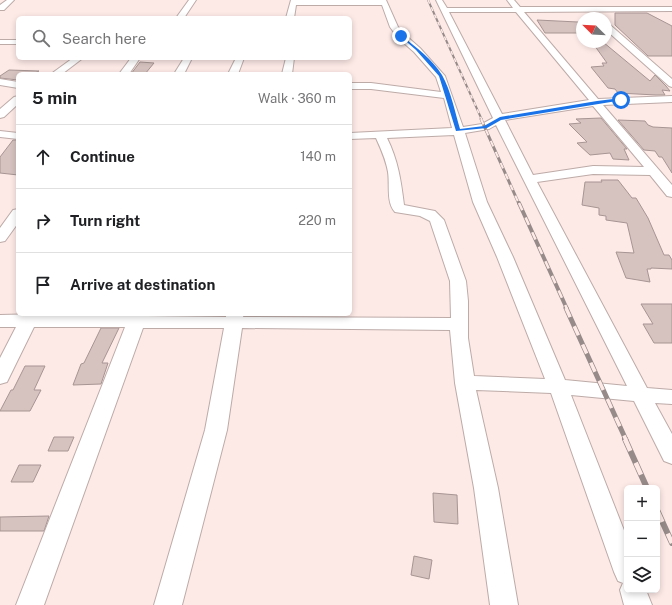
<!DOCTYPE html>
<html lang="en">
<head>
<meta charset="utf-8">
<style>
  :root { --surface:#fff; --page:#f2f2f2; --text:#202124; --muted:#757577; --line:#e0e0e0 }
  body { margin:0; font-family:"Public Sans",sans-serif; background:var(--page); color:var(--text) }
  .controls { position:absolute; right:12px; bottom:12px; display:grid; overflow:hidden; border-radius:6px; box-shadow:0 2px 6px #0003 }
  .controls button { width:36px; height:36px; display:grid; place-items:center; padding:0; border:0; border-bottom:1px solid var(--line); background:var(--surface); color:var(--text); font:20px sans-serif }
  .compass { position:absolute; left:576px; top:12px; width:36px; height:36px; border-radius:50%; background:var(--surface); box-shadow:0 2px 6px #0003; rotate:294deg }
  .stop { position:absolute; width:12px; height:12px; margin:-9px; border:3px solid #1a73e8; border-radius:50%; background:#fff }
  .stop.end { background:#1a73e8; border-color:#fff; box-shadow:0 1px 4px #0008 }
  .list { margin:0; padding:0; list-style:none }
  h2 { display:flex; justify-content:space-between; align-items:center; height:52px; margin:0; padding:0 16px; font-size:17px }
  h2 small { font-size:13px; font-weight:400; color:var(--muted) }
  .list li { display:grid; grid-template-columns:26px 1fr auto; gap:12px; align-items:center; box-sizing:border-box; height:64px; padding:0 16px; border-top:1px solid var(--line) }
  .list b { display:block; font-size:15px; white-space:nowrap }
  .list em { font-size:13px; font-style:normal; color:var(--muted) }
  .icon { flex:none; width:22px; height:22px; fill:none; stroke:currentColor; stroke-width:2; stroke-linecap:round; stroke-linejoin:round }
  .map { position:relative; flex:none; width:672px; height:605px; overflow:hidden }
  .search { position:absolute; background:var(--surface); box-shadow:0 2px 6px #0003; left:16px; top:16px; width:336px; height:44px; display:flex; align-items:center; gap:10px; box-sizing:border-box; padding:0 14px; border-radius:6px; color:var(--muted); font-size:15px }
  .panel { position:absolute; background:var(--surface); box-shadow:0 2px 6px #0003; left:16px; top:72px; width:336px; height:244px; border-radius:6px }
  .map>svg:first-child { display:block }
</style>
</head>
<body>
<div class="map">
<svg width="672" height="605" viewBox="0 0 672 605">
  <rect width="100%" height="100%" fill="#fdeae7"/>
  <!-- building -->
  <path fill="#d6c3c0" stroke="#a79593" d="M 615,13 L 647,13 L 672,26 L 672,56 L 648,56 L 615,25 Z
    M 537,20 L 578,22 L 582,25 L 582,33 L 545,33 Z
    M 592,42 L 603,42 L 650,81 L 655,75 L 666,86 L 670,91 L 662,90 L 665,95 L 656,95 L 618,93 L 615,89 L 608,88 L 591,67 L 604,66 L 602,63 L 607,63 Z
    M 140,62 L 154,63 L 145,74 L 131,74 Z
    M 9,70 L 39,71 L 33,74 L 18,74 L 18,80 L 0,78 L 0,76 Z
    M 601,118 L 627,149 L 624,149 L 629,160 L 613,159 L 610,153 L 590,155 L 577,143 L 587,142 L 569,124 L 581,123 L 576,119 Z
    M 618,120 L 645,121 L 648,125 L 653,127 L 672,128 L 672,173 L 662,157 L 659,157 L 655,151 L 644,150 Z
    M 13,140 L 18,140 L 18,175 L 0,173 L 0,157 Z
    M 601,180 L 618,180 L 632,198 L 636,198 L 648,218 L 664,255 L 669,255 L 672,260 L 672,269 L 651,268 L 651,269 L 647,269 L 650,282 L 626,278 L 616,252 L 634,253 L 627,223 L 606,220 L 606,216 L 599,215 L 599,208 L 582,205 L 585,182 L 602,182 Z
    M 641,304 L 672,304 L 672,343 L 654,343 L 643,324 L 653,324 Z
    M 101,328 L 119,328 L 102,363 L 108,363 L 101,384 L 73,385 L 81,364 L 84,363 Z
    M 25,366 L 45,366 L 34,390 L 41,390 L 30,411 L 0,411 L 11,390 L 13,390 Z
    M 54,437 L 74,437 L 68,451 L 48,451 Z
    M 19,465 L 41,465 L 33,482 L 11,482 Z
    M 433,493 L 457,495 L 458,524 L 434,522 Z
    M 49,516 L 44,531 L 0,531 L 0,517 Z
    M 414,556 L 432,560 L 429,579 L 411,575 Z"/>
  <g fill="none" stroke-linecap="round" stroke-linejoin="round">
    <!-- minor casing -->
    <g stroke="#bdaba8" stroke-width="2">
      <path id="minor" d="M 7,0 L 14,0 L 4,10 L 0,10 L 0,5 Z
        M 189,0 L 196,0 L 184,18 L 176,18 Z
        M 291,0 L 386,0 L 398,27 L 404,34 L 420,48 L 445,76 L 463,127 L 482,124 L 493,118 L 436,0 L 442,0 L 447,8 L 513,8 L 507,0 L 514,0 L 520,7 L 672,7 L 672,11 L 524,12 L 598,99 L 672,96 L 672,102 L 603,105 L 672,185 L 672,197 L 667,196 L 650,175 L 593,174 L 537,182 L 647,388 L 672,390 L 672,404 L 655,403 L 672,434 L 672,464 L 664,461 L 634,401 L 571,395 L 627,538 L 627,590 L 646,590 L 652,605 L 624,605 L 620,590 L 623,583 L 618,581 L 614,572 L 551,393 L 476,390 L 498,488 L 518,605 L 490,605 L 474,488 L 455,383 L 450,330 L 242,328 L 227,430 L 182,605 L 154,605 L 205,430 L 224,328 L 143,328 L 44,605 L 16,605 L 125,327 L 34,327 L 7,382 L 0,384 L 0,358 L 16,327 L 0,327 L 0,315 L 40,314 L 39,316 L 129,316 L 130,314 L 148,314 L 147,316 L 226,317 L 226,314 L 244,314 L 243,317 L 451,318 L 450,281 L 430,221 L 420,216 L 395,212 C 386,202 390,185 388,172 C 386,160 381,149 376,138 L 350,139 L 350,133 L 452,128 L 444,98 L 371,89 L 350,89 L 350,83 L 371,83 L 441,92 L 436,77 L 414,52 L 398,38 L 390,27 L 382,5 L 296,5 L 294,18 L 286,18 ZM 449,12 L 516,12 L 589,100 L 502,114 ZM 593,106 L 644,167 L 593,166 L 533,175 L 505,120 ZM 496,125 L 627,386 L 565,380 L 513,257 L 487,202 L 465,133 L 489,129 ZM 454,135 L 473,202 L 497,257 L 545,379 L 474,376 L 468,338 L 468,301 L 466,281 L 444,220 L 435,211 L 404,205 C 401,181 398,160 387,138 Z
        M 606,24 L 609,24 L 672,79 L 672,87 L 669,86 L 606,30 Z
        M 0,40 L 18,40 L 18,44 L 0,44 Z
        M 73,58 L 83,58 L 62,74 L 51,74 Z
        M 131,58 L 140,58 L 129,74 L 119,74 Z
        M 184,58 L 192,58 L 184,74 L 174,74 Z
        M 236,58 L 244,58 L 238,74 L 228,74 Z
        M 286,58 L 294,58 L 292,74 L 282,74 Z
        M 0,79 L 18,82 L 18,88 L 0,85 Z
        M 18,96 L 18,104 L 4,117 L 0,118 L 0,109 L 14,97 Z
        M 0,131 L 18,133 L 18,139 L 0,137 Z
        M 18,209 L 18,223 L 5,241 L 0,242 L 0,228 L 13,210 Z"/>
    </g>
    <!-- minor -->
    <use href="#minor" fill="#fff" fill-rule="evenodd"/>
    <!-- rail-far4 casing -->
    <g stroke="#978b89" stroke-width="2">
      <path id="rail-far4" d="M 428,0 L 482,120"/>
    </g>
    <!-- rail-far3 casing -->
    <g stroke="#978b89" stroke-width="3">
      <path id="rail-far3" d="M 481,119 L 519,204"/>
    </g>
    <!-- rail-far2 casing -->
    <g stroke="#978b89" stroke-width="4">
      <path id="rail-far2" d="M 519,203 L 567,309"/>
    </g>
    <!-- rail-far1 casing -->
    <g stroke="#978b89" stroke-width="5">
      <path id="rail-far1" d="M 566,308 L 626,440"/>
    </g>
    <!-- rail casing -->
    <g stroke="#978b89" stroke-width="6">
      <path id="rail" d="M 625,439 L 647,488
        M 657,510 L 672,543"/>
    </g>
    <!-- rail-far4 -->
    <use href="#rail-far4" stroke="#fdeae7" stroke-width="1.5" stroke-dasharray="4" stroke-linecap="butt"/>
    <!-- rail-far3 -->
    <use href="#rail-far3" stroke="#fdeae7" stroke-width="2" stroke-dasharray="6" stroke-linecap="butt"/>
    <!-- rail-far2 -->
    <use href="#rail-far2" stroke="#fdeae7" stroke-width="2.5" stroke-dasharray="8" stroke-linecap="butt"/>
    <!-- rail-far1 -->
    <use href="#rail-far1" stroke="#fdeae7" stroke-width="3.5" stroke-dasharray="10" stroke-linecap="butt"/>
    <!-- rail -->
    <use href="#rail" stroke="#fdeae7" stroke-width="4.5" stroke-dasharray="13" stroke-linecap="butt"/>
  </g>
  <!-- route -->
  <path fill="#1a73e8" d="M 400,36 L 402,36 C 416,47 433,60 442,75 C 451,91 455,112 460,129 L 484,126 L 500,117 L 597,101 L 621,98 L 623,100 L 501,120 L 487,128 L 456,131 L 439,76 L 416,50 Z"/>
</svg>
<div class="controls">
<button>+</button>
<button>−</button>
<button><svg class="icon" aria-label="layers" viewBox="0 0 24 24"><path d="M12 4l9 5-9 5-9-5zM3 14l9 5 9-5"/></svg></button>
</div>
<svg class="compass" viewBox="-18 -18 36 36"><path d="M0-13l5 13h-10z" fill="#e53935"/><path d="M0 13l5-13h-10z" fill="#757577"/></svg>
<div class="stop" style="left:621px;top:100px"></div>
<div class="stop end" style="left:401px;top:36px"></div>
<div class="search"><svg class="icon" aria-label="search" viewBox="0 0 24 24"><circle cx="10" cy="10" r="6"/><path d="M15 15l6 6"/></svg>Search here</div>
<section class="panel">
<h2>5 min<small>Walk · 360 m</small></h2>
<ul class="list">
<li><svg class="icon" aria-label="ahead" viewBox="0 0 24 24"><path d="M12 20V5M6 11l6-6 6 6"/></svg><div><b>Continue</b></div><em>140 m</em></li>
<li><svg class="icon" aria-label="right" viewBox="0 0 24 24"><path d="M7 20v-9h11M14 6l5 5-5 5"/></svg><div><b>Turn right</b></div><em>220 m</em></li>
<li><svg class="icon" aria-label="arrive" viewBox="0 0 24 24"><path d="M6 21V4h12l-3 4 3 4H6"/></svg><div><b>Arrive at destination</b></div></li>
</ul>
</section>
</div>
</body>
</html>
